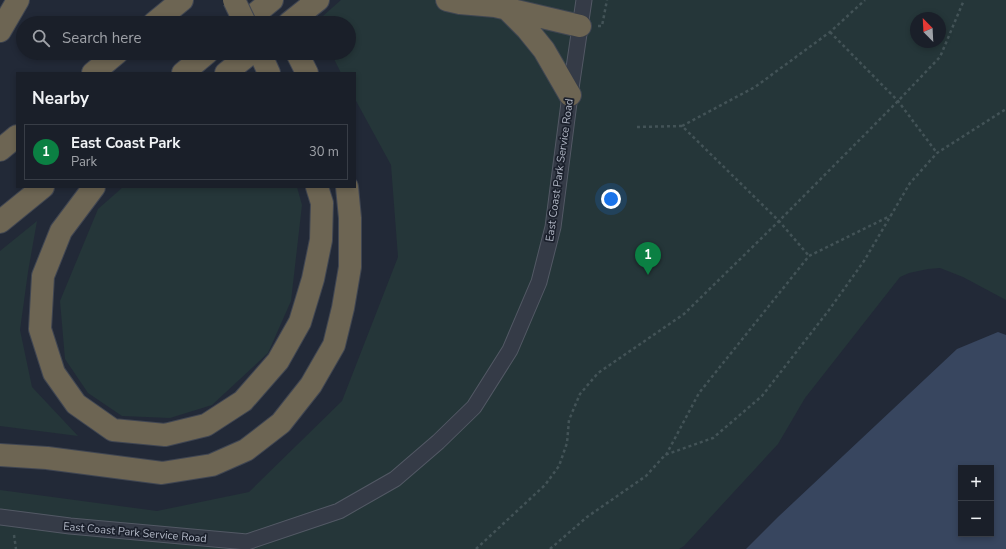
<!DOCTYPE html>
<html lang="en">
<head>
<meta charset="utf-8">
<style>
  :root { --surface:#1a1f29; --page:#272c35; --text:#f1f3f6; --muted:#9fa2a8; --line:#383d46; --accent:#0b8043 }
  body { margin:0; font-family:"Nunito Sans",sans-serif; background:var(--page); color:var(--text) }
  .controls { position:absolute; right:12px; bottom:12px; display:grid; overflow:hidden; border-radius:0px; box-shadow:0 2px 6px #0003 }
  .controls button { width:36px; height:36px; display:grid; place-items:center; padding:0; border:0; border-bottom:1px solid var(--line); background:var(--surface); color:var(--text); font:20px sans-serif }
  .compass { position:absolute; left:910px; top:12px; width:36px; height:36px; border-radius:50%; background:var(--surface); box-shadow:0 2px 6px #0003; rotate:336deg }
  .you { position:absolute; left:611px; top:199px; width:14px; height:14px; margin:-10px; border:3px solid #fff; border-radius:50%; background:#1a73e8; box-shadow:0 0 0 6px #1a73e833 }
  .badge { display:grid; place-items:center; width:26px; height:26px; border-radius:50%; background:var(--accent); color:#fff; font-size:13px; font-weight:700 }
  .pin { position:absolute; translate:-50% -33px; filter:drop-shadow(0 1px 2px #0008) }
  .pin::after { content:''; position:absolute; top:21px; width:14px; height:12px; background:inherit; clip-path:polygon(0 0,100% 0,50% 100%) }
  .list { margin:0; padding:0; list-style:none }
  h2 { display:flex; justify-content:space-between; align-items:center; height:52px; margin:0; padding:0 16px; font-size:17px }
  h2 small { font-size:13px; font-weight:400; color:var(--muted) }
  .list li { display:grid; grid-template-columns:26px 1fr auto; gap:12px; align-items:center; box-sizing:border-box; height:56px; margin:0 8px 8px; padding:0 8px; border:1px solid var(--line); border-radius:0px }
  .list b { display:block; font-size:15px; white-space:nowrap }
  .list p { margin:0; font-size:13px; white-space:nowrap; color:var(--muted) }
  .list em { font-size:13px; font-style:normal; color:var(--muted) }
  .icon { flex:none; width:22px; height:22px; fill:none; stroke:currentColor; stroke-width:2; stroke-linecap:round; stroke-linejoin:round }
  .map { position:relative; flex:none; width:1006px; height:549px; overflow:hidden }
  .search { position:absolute; background:var(--surface); box-shadow:0 2px 6px #0003; left:16px; top:16px; width:340px; height:44px; display:flex; align-items:center; gap:10px; box-sizing:border-box; padding:0 14px; border-radius:22px; color:var(--muted); font-size:15px }
  .panel { position:absolute; background:var(--surface); box-shadow:0 2px 6px #0003; left:16px; top:72px; width:340px; height:116px; border-radius:0px }
  .map>svg:first-child { display:block }
</style>
</head>
<body>
<div class="map">
<svg width="1006" height="549" viewBox="0 0 1006 549">
  <rect width="100%" height="100%" fill="#222937"/>
  <!-- green -->
  <path fill="#253639" fill-rule="evenodd" d="M 341,0 L 1006,0 L 1006,300 L 963,277 L 940,268 L 928,269 L 909,273 L 900,277 L 805,398 L 778,444 L 684,546 L 679,549 L 0,549 L 0,490 L 157,511 L 249,492 L 342,401 L 398,257 L 391,165 L 355,99 L 355,73 L 341,73 L 331,53 L 349,53 L 349,23 L 315,23 ZM 916,18 L 940,18 L 940,42 L 916,42 Z
    M 123,187 L 297,187 L 302,205 L 291,301 L 268,353 L 212,405 L 170,418 L 122,416 L 88,393 L 65,359 L 60,301 L 98,209 Z
    M 37,221 L 28,272 L 20,330 L 32,387 L 78,436 L 0,426 L 0,251 Z"/>
  <!-- water -->
  <path fill="#38465f" fill-rule="evenodd" d="M 998,332 L 1006,335 L 1006,549 L 746,549 L 778,517 L 957,349 ZM 961,468 L 991,468 L 991,534 L 961,534 Z"/>
  <g fill="none" stroke-linecap="round" stroke-linejoin="round">
    <!-- street casing -->
    <g stroke="#535965" stroke-width="17">
      <path id="street" d="M 0,517 L 70,526 L 247,542 L 339,511 L 395,479 L 438,442 L 474,407 L 510,350 L 539,282 L 553,227 L 570,95 L 584,0"/>
    </g>
    <!-- highway casing -->
    <g stroke="#404652" stroke-width="24">
      <path id="highway" d="M 447,0 L 460,3 L 495,6 L 580,26
        M 507,9 L 527,29 L 544,50 L 570,95
        M 154,23 L 182,0
        M 244,23 L 272,0
        M 289,23 L 318,0
        M 0,31 L 18,0
        M 260,53 L 269,73
        M 297,53 L 307,73
        M 93,73 L 117,53
        M 183,73 L 207,53
        M 226,73 L 251,53
        M 0,150 L 17,136
        M 94,187 L 61,231 L 43,276 L 40,329 L 54,373 L 76,404 L 113,430 L 165,435 L 206,425 L 243,401 L 278,361 L 300,322 L 313,279 L 321,240 L 322,203 L 317,187
        M 0,222 L 43,187
        M 0,455 L 47,458 L 162,473 L 212,465 L 246,450 L 281,423 L 311,385 L 334,345 L 343,308 L 350,267 L 350,218 L 347,187"/>
    </g>
    <!-- path -->
    <path stroke="#435357" stroke-width="2.5" stroke-dasharray="3 3" stroke-linecap="butt" d="M 598,26 L 602,26 L 607,0
      M 830,32 L 898,101 L 937,153
      M 682,126 L 755,87 L 830,32 L 865,0
      M 637,127 L 682,126 L 779,221 L 809,256
      M 666,455 L 699,393 L 809,256 L 890,216
      M 14,535 L 16,549
      M 476,549 L 545,485 L 559,466 L 567,443 L 569,420 L 580,394 L 598,373 L 684,314 L 779,221 L 898,101 L 940,57 L 964,0
      M 550,549 L 587,517 L 646,476 L 665,455 L 713,438 L 762,396 L 829,310 L 864,261 L 910,183 L 937,153 L 1006,109"/>
    <!-- street -->
    <use href="#street" stroke="#353b47" stroke-width="15"/>
    <!-- highway -->
    <use href="#highway" stroke="#6d6553" stroke-width="22"/>
    <!-- highway-bridge casing -->
    <g stroke="#404652" stroke-width="24" stroke-linecap="butt">
      <path id="highway-bridge" d="M 234,0 L 245,23"/>
    </g>
    <!-- highway-bridge -->
    <use href="#highway-bridge" stroke="#6d6553" stroke-width="22"/>
  </g>
  <g text-anchor="middle" stroke-width="3.5" stroke-linejoin="round" paint-order="stroke">
    <!-- street labels -->
    <g font-size="11" fill="#b0b6c4" stroke="#1b202c">
      <text transform="translate(559 170) rotate(-82)" y="4">East Coast Park Service Road</text>
      <text transform="translate(135 532) rotate(5)" y="4">East Coast Park Service Road</text>
    </g>
  </g>
</svg>
<div class="controls">
<button>+</button>
<button>−</button>
</div>
<svg class="compass" viewBox="-18 -18 36 36"><path d="M0-13l5 13h-10z" fill="#e53935"/><path d="M0 13l5-13h-10z" fill="#9fa2a8"/></svg>
<div class="you"></div>
<div class="pin badge" style="left:648px;top:275px">1</div>
<div class="search"><svg class="icon" aria-label="search" viewBox="0 0 24 24"><circle cx="10" cy="10" r="6"/><path d="M15 15l6 6"/></svg>Search here</div>
<section class="panel">
<h2>Nearby<small></small></h2>
<ul class="list">
<li><span class="badge">1</span><div><b>East Coast Park</b><p>Park</p></div><em>30 m</em></li>
</ul>
</section>
</div>
</body>
</html>
